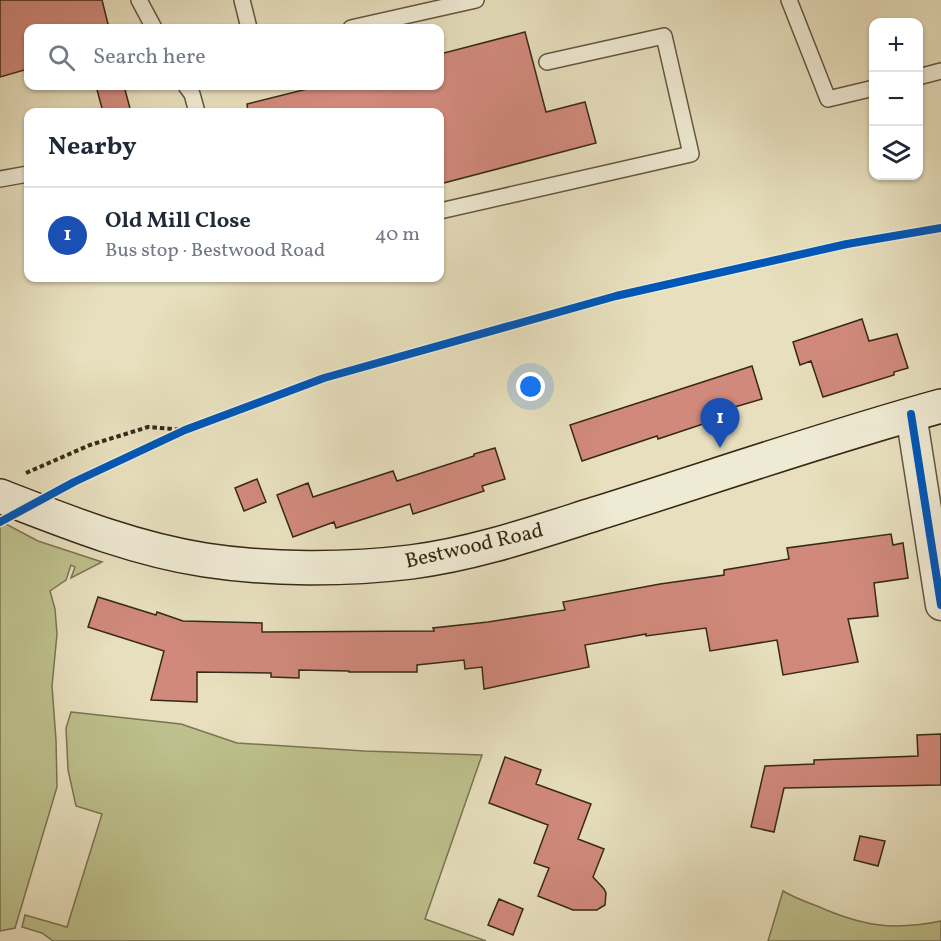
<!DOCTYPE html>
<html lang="en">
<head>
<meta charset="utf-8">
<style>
  :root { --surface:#fff; --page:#f6f6f7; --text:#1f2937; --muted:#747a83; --line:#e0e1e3; --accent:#8f2418 }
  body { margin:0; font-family:Vollkorn,serif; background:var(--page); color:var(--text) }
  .controls { position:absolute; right:18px; top:18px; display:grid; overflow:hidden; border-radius:12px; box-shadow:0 2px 4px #0004 }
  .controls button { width:54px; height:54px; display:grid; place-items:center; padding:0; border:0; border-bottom:2px solid var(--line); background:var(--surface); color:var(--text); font:30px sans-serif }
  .you { position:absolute; left:531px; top:387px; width:21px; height:21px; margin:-15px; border:4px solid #fff; border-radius:50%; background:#1a73e8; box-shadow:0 0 0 9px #1a73e833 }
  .badge { display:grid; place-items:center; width:39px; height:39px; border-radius:50%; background:var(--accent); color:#fff; font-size:20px; font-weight:700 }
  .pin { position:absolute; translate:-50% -50px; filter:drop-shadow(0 2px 3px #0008) }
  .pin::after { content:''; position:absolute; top:32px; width:21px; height:18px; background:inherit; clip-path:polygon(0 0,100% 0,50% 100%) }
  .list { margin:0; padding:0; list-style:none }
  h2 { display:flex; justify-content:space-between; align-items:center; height:78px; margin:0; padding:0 24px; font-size:26px }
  h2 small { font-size:20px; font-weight:400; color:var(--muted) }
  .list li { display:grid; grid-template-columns:39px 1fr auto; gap:18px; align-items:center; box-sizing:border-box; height:96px; padding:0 24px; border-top:2px solid var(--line) }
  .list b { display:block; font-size:22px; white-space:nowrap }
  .list p { margin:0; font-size:20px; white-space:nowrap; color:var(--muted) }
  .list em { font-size:20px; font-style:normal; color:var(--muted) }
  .icon { flex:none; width:33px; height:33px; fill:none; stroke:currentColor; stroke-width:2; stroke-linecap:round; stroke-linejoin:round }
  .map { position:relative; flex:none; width:941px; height:941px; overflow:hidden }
  .search { position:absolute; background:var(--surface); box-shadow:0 2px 4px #0004; left:24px; top:24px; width:420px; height:66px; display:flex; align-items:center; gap:15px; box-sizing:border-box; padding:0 21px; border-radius:12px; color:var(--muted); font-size:22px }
  .panel { position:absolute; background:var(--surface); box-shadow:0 2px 4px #0004; left:24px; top:108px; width:420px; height:174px; border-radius:12px }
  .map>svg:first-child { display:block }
</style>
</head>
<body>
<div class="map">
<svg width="941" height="941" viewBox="0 0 941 941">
  <rect width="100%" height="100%" fill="#e7dfbd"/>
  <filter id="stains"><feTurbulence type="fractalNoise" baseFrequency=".00333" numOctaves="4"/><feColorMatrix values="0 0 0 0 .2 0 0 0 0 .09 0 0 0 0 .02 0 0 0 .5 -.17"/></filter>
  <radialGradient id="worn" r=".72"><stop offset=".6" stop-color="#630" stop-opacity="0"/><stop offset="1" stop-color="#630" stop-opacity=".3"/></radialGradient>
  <!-- green -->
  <path fill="#bdc08c" stroke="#7a7452" stroke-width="1.5" d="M 0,521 L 38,541 L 102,562 L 71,578 L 75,567 L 71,565 L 66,580 L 50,591 L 55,609 L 57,634 L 52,686 L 56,740 L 57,787 L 15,928 L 0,931 Z
    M 71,712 L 181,724 L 237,743 L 364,751 L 482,755 L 425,919 L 486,941 L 53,941 L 42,933 L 22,927 L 25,915 L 67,927 L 102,814 L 76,806 L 68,770 L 66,728 Z
    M 783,891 C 793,897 806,902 817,906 C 862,926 893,931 941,921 L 941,941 L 768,941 Z"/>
  <!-- building -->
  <path fill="#d0897b" stroke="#372917" stroke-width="1.5" d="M 0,0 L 102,0 L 109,28 L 28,28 L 28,69 L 0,77 Z
    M 525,32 L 546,112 L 585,102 L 596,143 L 440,184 L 440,112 L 248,112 L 247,104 L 319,86 L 440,86 L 440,54 Z
    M 96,86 L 124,86 L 131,112 L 103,112 Z
    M 862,319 L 869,341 L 897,334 L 908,368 L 894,372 L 894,375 L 823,397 L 811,361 L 800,365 L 793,342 Z
    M 752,366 L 762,399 L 704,416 L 706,423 L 658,439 L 657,436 L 582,461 L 570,425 Z
    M 495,448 L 505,479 L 482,486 L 484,491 L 413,514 L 410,504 L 336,528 L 334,522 L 293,537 L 277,495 L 308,483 L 313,497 L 393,471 L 397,481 L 474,456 L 474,454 Z
    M 257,479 L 266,502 L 244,511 L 235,488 Z
    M 891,534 L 893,545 L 903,543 L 908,578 L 874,583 L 878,616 L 848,619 L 858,662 L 783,675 L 777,640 L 710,651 L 706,628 L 646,636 L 646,634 L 585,645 L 589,667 L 484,689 L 482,667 L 465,669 L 464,660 L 417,665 L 417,672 L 349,672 L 349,671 L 299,670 L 299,678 L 271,677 L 271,673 L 197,672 L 197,702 L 151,700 L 164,651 L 88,627 L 98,597 L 156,615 L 157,612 L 183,621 L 262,623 L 262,632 L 434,631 L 433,628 L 488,622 L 565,610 L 563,602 L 660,584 L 724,575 L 724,570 L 789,559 L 787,548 Z
    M 941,734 L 941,785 L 784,788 L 774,832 L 751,827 L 765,766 L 814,764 L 814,760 L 918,756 L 917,735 Z
    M 505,757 L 541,770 L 536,784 L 591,804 L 578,839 L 604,849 L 593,877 L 604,889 L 606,893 L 605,905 L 600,908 L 597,910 L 573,910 L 538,896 L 549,868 L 534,863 L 548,825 L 489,803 Z
    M 860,836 L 885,841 L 878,866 L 854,860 Z
    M 499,899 L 523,909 L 513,935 L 488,925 Z"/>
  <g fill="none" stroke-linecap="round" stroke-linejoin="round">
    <!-- lane casing -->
    <g stroke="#635640" stroke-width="18">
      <path id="lane" d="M 139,0 L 154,28
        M 242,0 L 249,28
        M 789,0 L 828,99 L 874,88
        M 351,28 L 476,0
        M 918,77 L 941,71
        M 186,86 L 192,94 L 197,112
        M 0,179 L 28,174
        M 440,211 L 691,154 L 664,36 L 547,62"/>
    </g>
    <!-- street casing -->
    <g stroke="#635640" stroke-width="33">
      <path id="street" d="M 911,414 L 941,605"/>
    </g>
    <!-- secondary casing -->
    <g stroke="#372917" stroke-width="36">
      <path id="secondary" d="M 0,496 C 67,522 134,549 205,560 C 270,570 345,570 411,562 C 474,554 535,533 595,514 C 710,478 825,438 941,406"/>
    </g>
    <!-- path -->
    <path stroke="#372917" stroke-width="4" stroke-dasharray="4.5 3" stroke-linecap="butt" d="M 26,473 L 90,445 L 148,427 L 185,430"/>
    <!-- lane -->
    <use href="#lane" stroke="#efead4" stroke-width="15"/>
    <!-- street -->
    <use href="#street" stroke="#efead4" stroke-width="30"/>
    <!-- secondary -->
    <use href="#secondary" stroke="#efead4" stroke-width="33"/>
    <!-- cycleway casing -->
    <g stroke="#efead4" stroke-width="11">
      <path id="cycleway" d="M 911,414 L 941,605
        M 0,522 L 74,482 L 185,430 L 324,378 L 616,296 L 847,244 L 941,228"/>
    </g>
    <!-- cycleway -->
    <use href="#cycleway" stroke="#0057b8" stroke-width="8"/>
  </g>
  <g text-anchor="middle" stroke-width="5" stroke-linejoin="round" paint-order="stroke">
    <!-- street labels -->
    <g font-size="21" fill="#372917" stroke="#efead4">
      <text transform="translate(474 545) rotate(-13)" y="7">Bestwood Road</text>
    </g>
  </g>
  <rect width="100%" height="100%" filter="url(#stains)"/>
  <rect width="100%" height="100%" fill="url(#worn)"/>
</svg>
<div class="controls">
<button>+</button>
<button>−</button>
<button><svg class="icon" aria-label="layers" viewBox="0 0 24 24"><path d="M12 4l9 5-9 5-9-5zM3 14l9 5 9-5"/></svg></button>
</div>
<div class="you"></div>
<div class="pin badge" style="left:720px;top:448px;background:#1a4fb4">1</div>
<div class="search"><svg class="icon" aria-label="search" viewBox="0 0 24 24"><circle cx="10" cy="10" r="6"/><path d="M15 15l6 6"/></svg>Search here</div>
<section class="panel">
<h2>Nearby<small></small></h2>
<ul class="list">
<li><span class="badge" style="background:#1a4fb4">1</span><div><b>Old Mill Close</b><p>Bus stop · Bestwood Road</p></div><em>40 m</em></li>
</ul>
</section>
</div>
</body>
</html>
